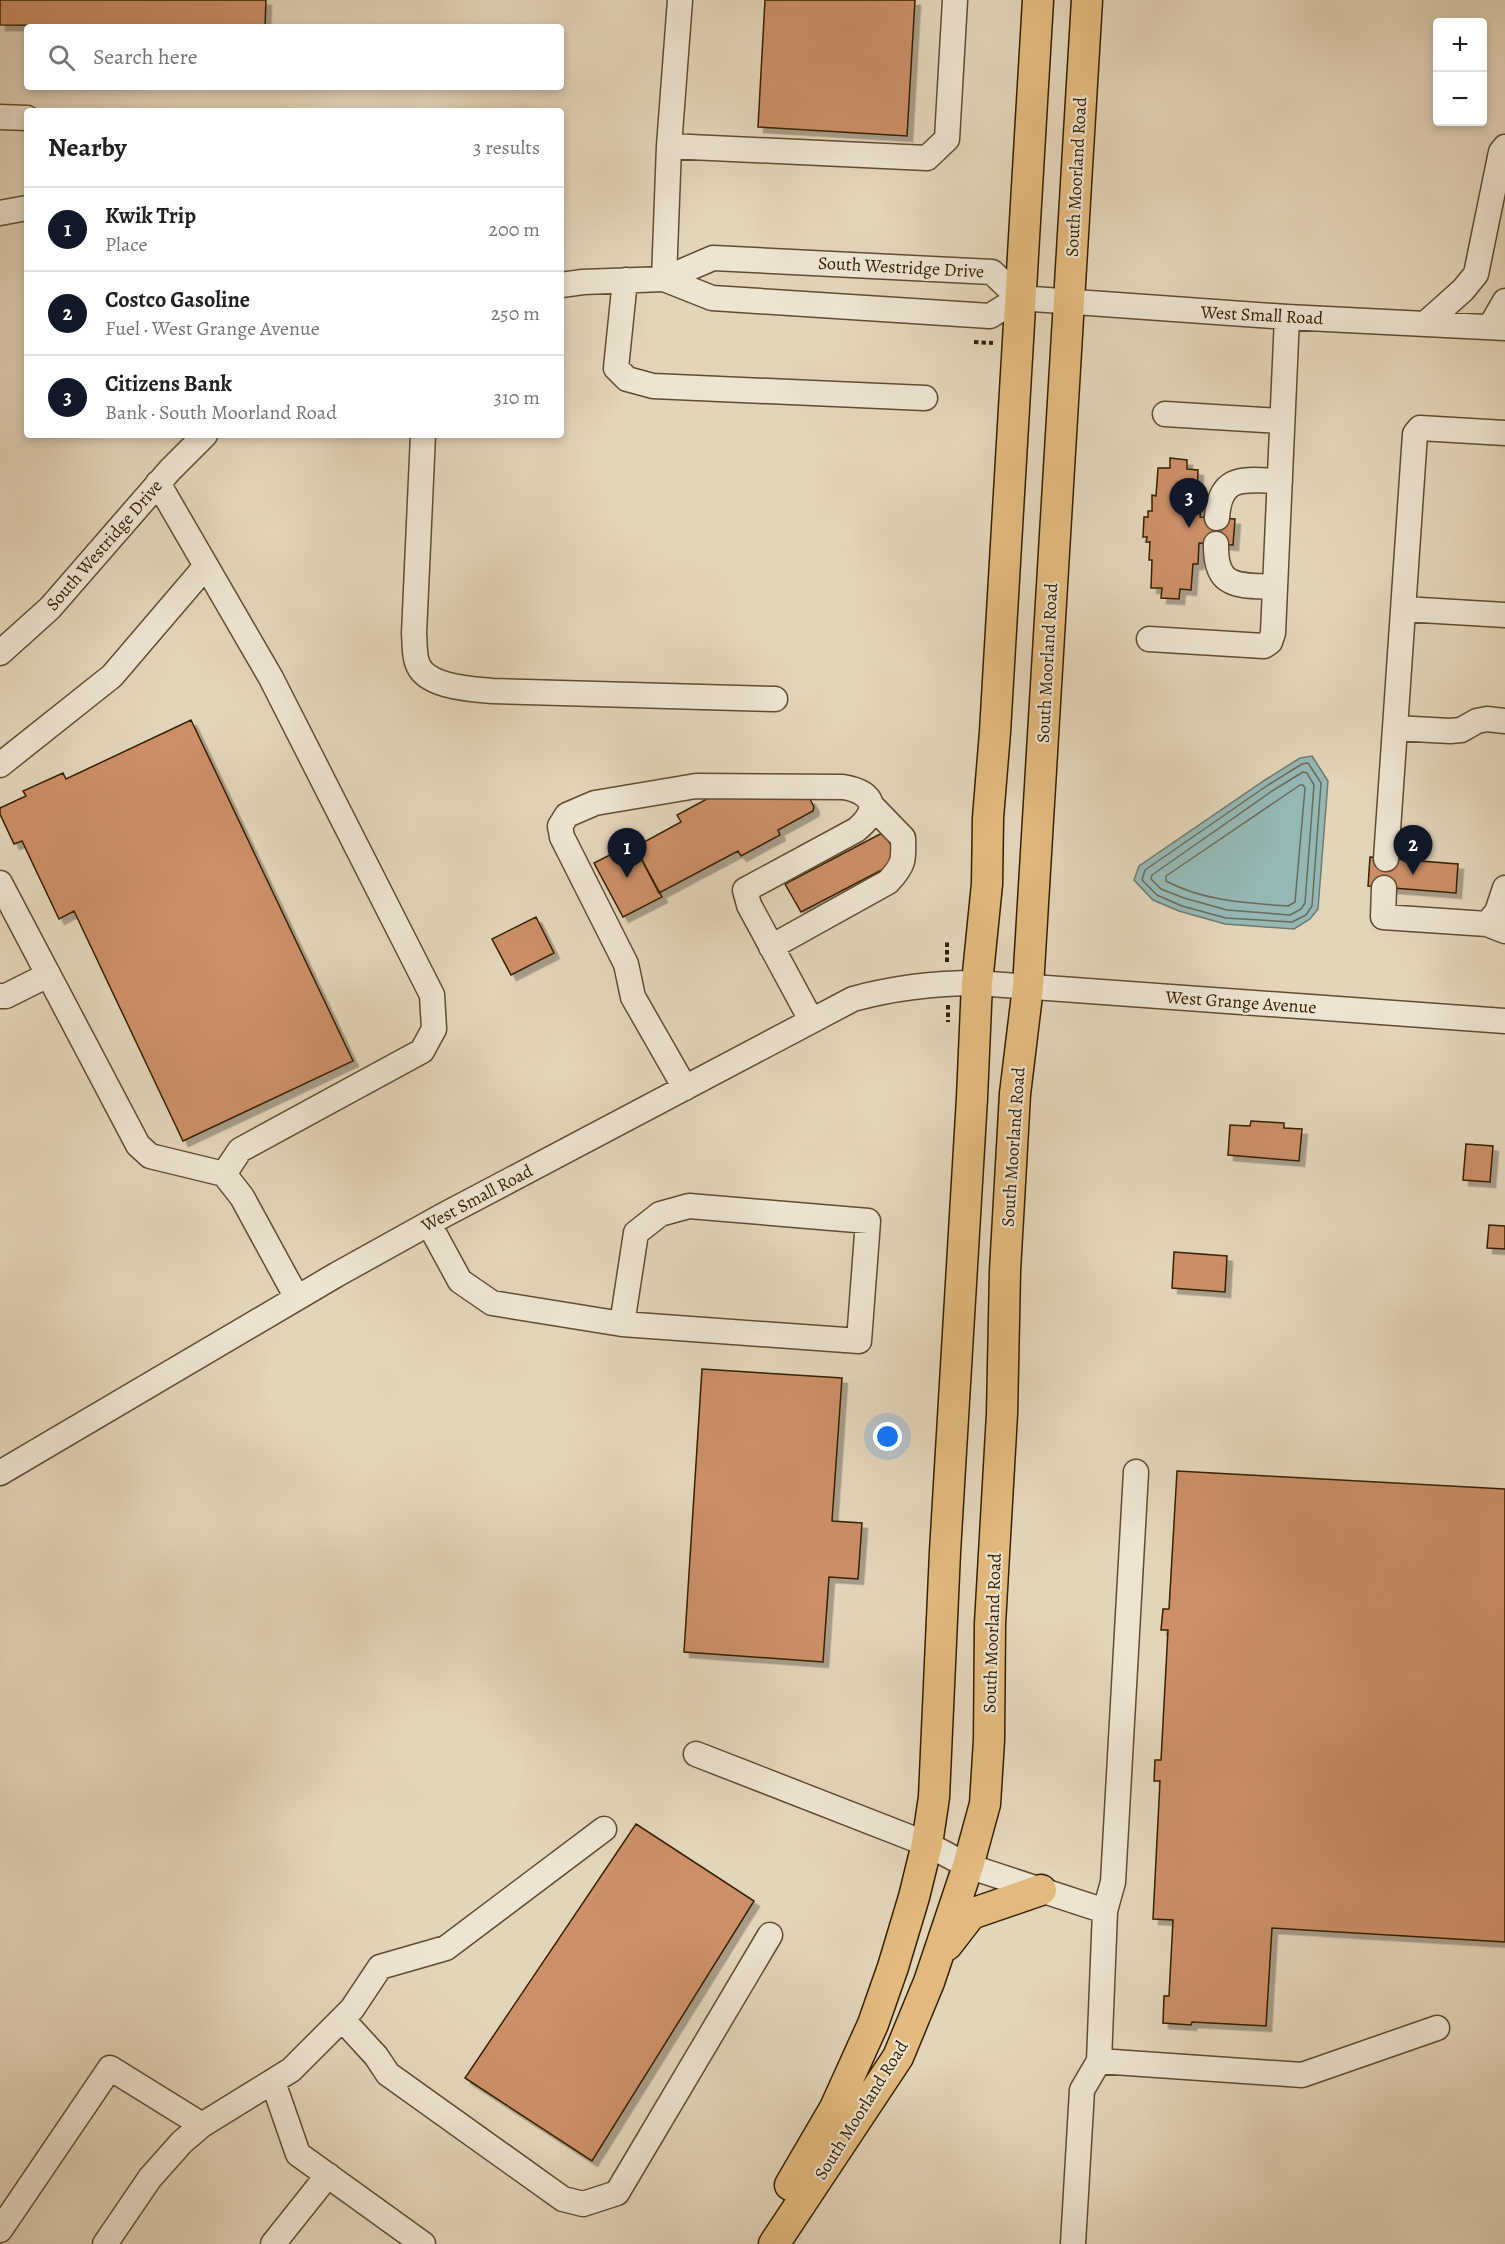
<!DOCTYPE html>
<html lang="en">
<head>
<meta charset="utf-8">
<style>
  :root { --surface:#fff; --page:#f6f6f6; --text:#202124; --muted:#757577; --line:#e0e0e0; --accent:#111827 }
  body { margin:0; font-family:Alegreya,serif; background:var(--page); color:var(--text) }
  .controls { position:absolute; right:18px; top:18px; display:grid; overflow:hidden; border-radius:6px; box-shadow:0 3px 9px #0003 }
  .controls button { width:54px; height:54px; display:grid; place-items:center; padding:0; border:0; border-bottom:2px solid var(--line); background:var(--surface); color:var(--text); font:30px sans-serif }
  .you { position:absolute; left:888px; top:1437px; width:21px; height:21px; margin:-15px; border:4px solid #fff; border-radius:50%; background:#1a73e8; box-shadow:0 0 0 9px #1a73e833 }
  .badge { display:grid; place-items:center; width:39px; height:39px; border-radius:50%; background:var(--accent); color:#fff; font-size:20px; font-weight:700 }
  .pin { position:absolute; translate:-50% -50px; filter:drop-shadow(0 2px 3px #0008) }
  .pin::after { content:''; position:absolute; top:32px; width:21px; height:18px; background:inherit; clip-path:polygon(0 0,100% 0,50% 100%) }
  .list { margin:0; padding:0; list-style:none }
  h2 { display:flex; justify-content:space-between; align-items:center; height:78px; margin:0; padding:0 24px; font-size:26px }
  h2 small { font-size:20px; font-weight:400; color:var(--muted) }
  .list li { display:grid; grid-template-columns:39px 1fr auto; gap:18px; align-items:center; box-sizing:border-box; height:84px; padding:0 24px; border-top:2px solid var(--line) }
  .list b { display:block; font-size:22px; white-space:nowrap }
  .list p { margin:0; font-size:20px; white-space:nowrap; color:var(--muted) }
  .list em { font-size:20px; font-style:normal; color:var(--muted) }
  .icon { flex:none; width:33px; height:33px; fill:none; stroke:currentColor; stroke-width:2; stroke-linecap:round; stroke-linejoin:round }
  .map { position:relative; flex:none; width:1505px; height:2244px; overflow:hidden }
  .search { position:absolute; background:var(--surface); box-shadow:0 3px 9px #0003; left:24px; top:24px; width:540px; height:66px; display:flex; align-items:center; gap:15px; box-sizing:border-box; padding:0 21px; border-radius:6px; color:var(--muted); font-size:22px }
  .panel { position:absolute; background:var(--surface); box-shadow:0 3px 9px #0003; left:24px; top:108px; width:540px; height:330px; border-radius:6px }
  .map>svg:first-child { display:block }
</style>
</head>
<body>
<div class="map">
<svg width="1505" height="2244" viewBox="0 0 1505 2244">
  <defs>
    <filter id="shadow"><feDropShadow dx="5.5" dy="5.5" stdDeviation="0" flood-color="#0004"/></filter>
  </defs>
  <rect width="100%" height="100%" fill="#e3d5ba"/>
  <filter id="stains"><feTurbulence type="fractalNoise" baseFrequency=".00333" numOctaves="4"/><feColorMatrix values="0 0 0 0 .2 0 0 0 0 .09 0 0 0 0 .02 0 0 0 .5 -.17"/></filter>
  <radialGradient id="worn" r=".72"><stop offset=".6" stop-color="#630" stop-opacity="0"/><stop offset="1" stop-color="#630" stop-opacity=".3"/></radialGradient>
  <!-- water -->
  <path fill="#96b8b5" stroke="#707b6d" stroke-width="1.5" d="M 1312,756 L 1328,781 L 1318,909 L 1310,919 L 1294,929 L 1225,924 L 1179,911 L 1153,900 L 1134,880 L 1139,866 L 1265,780 L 1300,758 Z"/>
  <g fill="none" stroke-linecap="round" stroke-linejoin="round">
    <!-- shore -->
    <path stroke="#666c5a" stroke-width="1.5" d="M 1308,763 L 1321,783 L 1312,906 L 1306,915 L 1292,922 L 1226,918 L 1182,906 L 1157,895 L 1142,880 L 1145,870 L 1268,785 L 1302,764 Z
      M 1303,772 L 1307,773 L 1314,785 L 1305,903 L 1301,909 L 1290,915 L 1227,910 L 1184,898 L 1161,889 L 1151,879 L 1152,875 L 1272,791 Z
      M 1300,785 L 1303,785 L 1305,788 L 1295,902 L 1288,906 C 1247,903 1203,901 1166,881 L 1166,876 Z"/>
  </g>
  <!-- building -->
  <path fill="#cc8f67" stroke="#362000" stroke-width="1.5" filter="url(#shadow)" d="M 0,0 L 266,0 L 265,27 L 0,25 Z
    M 765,0 L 915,0 L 907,136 L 758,127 Z
    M 1170,458 L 1187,460 L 1187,469 L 1198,470 L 1197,498 L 1202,498 L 1200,517 L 1235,519 L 1233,545 L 1199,543 L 1198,564 L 1193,564 L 1191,590 L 1180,589 L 1179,599 L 1161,598 L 1162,588 L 1151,588 L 1152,560 L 1149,560 L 1150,542 L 1146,542 L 1147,537 L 1143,537 L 1144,517 L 1148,517 L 1148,511 L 1152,511 L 1152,495 L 1156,496 L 1158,468 L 1170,468 Z
    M 191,720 L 353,1061 L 183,1141 L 74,911 L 59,919 L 22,841 L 14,844 L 0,814 L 0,808 L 26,796 L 23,791 L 63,773 L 66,779 Z
    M 718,793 L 804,797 L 810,799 L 814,807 L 813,811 L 778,830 L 780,835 L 741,856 L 738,851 L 659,893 L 635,847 L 681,822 L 677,815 Z
    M 884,832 L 899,861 L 801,912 L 785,884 Z
    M 633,843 L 662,897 L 623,917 L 594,863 Z
    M 1370,857 L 1458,864 L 1456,893 L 1368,886 Z
    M 536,917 L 554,953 L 511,975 L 492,939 Z
    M 1251,1121 L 1284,1123 L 1284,1128 L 1302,1129 L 1299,1161 L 1228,1155 L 1230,1125 L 1250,1126 Z
    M 1466,1144 L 1493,1146 L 1490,1182 L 1463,1180 Z
    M 1489,1225 L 1505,1226 L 1505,1249 L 1487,1248 Z
    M 1174,1252 L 1227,1256 L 1225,1292 L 1172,1288 Z
    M 702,1369 L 842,1378 L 832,1521 L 862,1523 L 858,1579 L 829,1577 L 823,1662 L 684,1652 Z
    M 1177,1471 L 1505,1489 L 1505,1942 L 1272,1928 L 1266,2026 L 1192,2022 L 1191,2025 L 1163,2023 L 1164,1996 L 1169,1996 L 1173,1920 L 1153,1919 L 1160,1781 L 1154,1781 L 1155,1760 L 1161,1760 L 1168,1630 L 1161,1630 L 1163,1609 L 1169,1609 Z
    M 636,1824 L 754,1901 L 592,2161 L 465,2078 Z"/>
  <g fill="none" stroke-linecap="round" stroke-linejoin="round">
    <!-- minor casing -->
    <g stroke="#614d2e" stroke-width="27">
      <path id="minor" d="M 0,117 L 27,118
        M 669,146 L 927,158 L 947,139 L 955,0
        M 0,213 L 27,208
        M 664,279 L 712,298 L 990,316 L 1019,298
        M 664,279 L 669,146 L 680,0
        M 625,280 L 616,368 L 627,379 L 653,386 L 925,398
        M 561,285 L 583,282 L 664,279 L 713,258 L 992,272 L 1019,298
        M 1019,298 L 1287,317 L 1505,328
        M 1426,323 L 1463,290 L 1476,274 L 1501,152 L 1505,147
        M 1490,327 L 1505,301
        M 1165,414 L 1282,421
        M 1505,433 L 1420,428 L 1415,434 L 1395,728 L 1450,731 L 1461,730 L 1477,721 L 1487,719 L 1505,721
        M 423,435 L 414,634 C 415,643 414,654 417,662 C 424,687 470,689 492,691 L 775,699
        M 158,483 L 271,678 L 432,995 L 434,1029 L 422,1051 L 240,1150 L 224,1174
        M 1217,518 C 1220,473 1245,480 1280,481
        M 1216,544 C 1215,589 1238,585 1275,587
        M 1404,609 L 1505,615
        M 1149,639 L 1264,646 L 1270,642 L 1273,633 L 1287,317
        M 0,653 L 50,608 L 170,470 L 205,435
        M 0,765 L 112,676 L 206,566
        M 1386,859 L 1395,728
        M 0,883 L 138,1145 L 150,1156 L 224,1174 L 242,1197 L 297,1298
        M 1384,888 L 1383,917 L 1487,924 L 1505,931
        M 1487,924 L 1497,912 L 1505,888
        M 771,947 L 888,882 C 904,865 904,860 903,838 L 872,806
        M 0,996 L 6,996 L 48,975
        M 685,1088 L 633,997 L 626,964 L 562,837 L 560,826 L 567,815 L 595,803 L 696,786 L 843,787 C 874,792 881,810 856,830 L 745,890 L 749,905 L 811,1020
        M 429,1224 L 460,1281 L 492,1303 L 622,1324 L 636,1233 L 660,1214 L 689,1206 L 868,1221 L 859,1341 L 622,1324
        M 0,1473 L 336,1275 L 444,1215 L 853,999 C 893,988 935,983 977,983 L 1505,1021
        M 696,1754 L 927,1844 L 968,1866 L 1105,1911 L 1099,2061 L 1082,2090 L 1073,2244
        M 1105,1911 L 1113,1882 L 1136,1472
        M 342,2019 L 376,2056 L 388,2074 L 563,2199 L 583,2204 L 617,2193 L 770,1935
        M 1099,2061 L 1302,2075 L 1437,2028
        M 273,2082 L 298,2154 L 423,2244
        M 0,2230 L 110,2068 L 202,2125
        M 105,2244 L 150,2178 L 182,2142 L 202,2125 L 291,2070 L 352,2009 L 380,1967 L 446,1948 L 604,1829
        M 273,2244 L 328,2175"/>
    </g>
    <!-- major casing -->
    <g stroke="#362000" stroke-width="33">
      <path id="major" d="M 947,1945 L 971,1914 L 1041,1890
        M 790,2185 L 835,2108 L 873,2024 L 893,1967 L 914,1897 L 927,1844 L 934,1797 L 945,1552 L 972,1098 L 977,983 L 987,884 L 988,818 L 995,732 L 1038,0
        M 774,2244 L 898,2057 L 929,1982 L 968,1866 L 985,1804 L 989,1740 L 990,1624 L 1002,1414 L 1005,1271 L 1015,1094 L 1028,987 L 1087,0"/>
    </g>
    <!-- path -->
    <path stroke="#362000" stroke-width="4" stroke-dasharray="4.5 3" stroke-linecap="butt" d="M 974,342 L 993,343
      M 947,962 L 947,942
      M 948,1005 L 948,1022"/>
    <!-- minor -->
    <use href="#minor" stroke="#ede4d2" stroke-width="24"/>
    <!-- major -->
    <use href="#major" stroke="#e2ba7d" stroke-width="30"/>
  </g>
  <g text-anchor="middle" stroke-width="4.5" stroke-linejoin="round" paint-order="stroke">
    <!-- street labels -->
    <g font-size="18" fill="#362000" stroke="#ede4d2">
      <text transform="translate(1076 177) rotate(-87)" y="6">South Moorland Road</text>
      <text transform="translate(901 267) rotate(3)" y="6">South Westridge Drive</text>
      <text transform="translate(1262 315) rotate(3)" y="6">West Small Road</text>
      <text transform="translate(104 545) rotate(-49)" y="6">South Westridge Drive</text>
      <text transform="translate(1047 663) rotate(-87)" y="6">South Moorland Road</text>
      <text transform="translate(1241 1002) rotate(4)" y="6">West Grange Avenue</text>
      <text transform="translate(1013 1147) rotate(-86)" y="6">South Moorland Road</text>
      <text transform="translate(477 1198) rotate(-28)" y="6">West Small Road</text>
      <text transform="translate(992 1633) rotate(-88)" y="6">South Moorland Road</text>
      <text transform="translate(861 2110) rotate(-58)" y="6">South Moorland Road</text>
    </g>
  </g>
  <rect width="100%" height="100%" filter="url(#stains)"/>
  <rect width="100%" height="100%" fill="url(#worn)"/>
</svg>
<div class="controls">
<button>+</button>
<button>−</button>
</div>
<div class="you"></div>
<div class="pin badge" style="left:627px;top:878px">1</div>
<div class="pin badge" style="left:1413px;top:875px">2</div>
<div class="pin badge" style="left:1189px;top:528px">3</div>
<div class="search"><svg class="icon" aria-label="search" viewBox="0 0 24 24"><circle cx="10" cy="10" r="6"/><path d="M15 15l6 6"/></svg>Search here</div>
<section class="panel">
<h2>Nearby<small>3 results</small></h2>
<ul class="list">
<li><span class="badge">1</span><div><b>Kwik Trip</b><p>Place</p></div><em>200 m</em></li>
<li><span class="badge">2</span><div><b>Costco Gasoline</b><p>Fuel · West Grange Avenue</p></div><em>250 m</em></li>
<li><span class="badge">3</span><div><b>Citizens Bank</b><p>Bank · South Moorland Road</p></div><em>310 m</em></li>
</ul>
</section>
</div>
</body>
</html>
